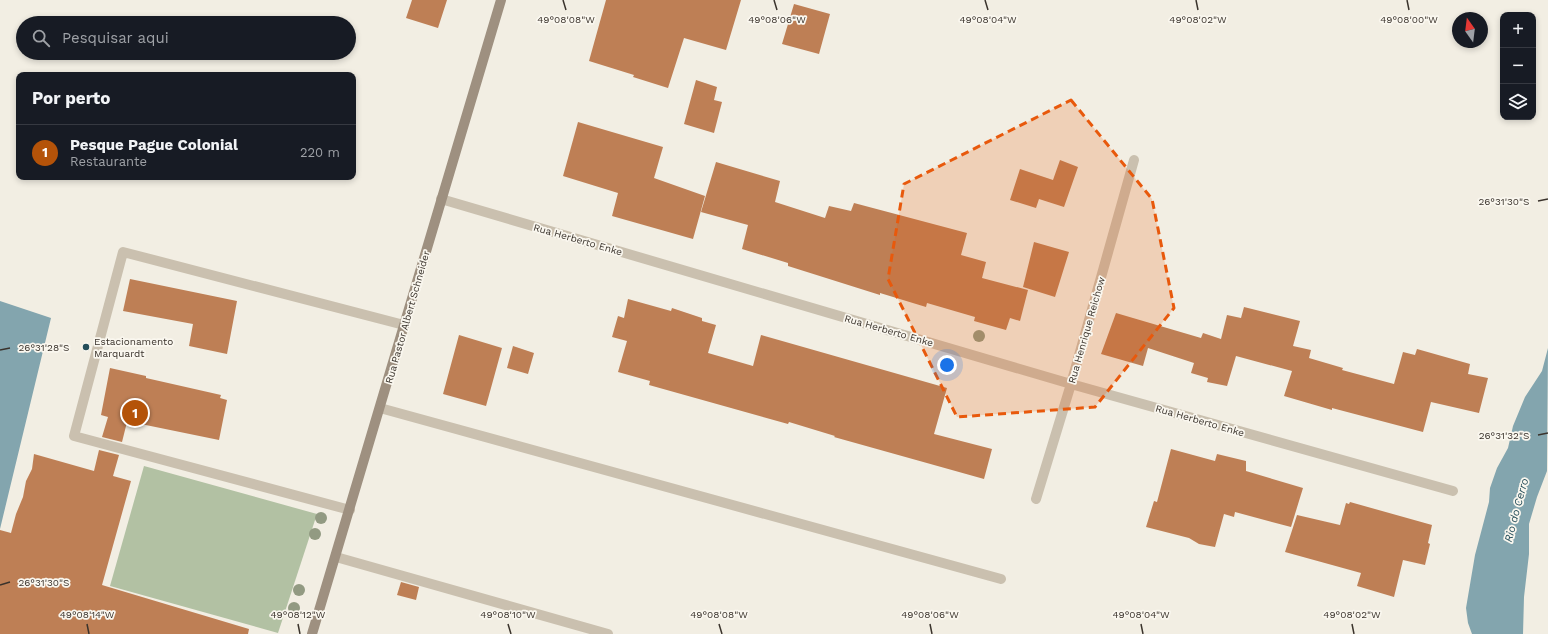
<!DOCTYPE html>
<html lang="pt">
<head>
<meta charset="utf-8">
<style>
  :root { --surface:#171b24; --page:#20242c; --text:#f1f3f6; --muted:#9ea1a6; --line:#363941; --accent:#b45309 }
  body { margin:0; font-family:"Work Sans",sans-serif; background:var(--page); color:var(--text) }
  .controls { position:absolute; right:12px; top:12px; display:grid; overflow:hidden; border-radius:8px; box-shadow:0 2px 6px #0003 }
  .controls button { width:36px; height:36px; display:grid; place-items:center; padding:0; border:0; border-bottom:1px solid var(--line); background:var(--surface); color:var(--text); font:20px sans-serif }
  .compass { position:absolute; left:1452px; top:12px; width:36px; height:36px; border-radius:50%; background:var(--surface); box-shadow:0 2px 6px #0003; rotate:346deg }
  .you { position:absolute; left:947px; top:365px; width:14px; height:14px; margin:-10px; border:3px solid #fff; border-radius:50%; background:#1a73e8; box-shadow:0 0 0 6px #1a73e833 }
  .badge { display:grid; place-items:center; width:26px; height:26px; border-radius:50%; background:var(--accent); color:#fff; font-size:13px; font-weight:700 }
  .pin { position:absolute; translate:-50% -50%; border:2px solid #fff; box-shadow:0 1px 4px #0006 }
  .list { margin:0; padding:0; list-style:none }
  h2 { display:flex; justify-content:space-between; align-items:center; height:52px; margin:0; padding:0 16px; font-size:17px }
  h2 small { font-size:13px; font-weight:400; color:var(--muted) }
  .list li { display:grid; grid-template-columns:26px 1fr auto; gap:12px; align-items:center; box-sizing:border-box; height:56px; padding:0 16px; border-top:1px solid var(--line) }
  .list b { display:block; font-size:15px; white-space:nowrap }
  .list p { margin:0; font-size:13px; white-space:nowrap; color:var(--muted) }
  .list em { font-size:13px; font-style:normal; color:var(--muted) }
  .icon { flex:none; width:22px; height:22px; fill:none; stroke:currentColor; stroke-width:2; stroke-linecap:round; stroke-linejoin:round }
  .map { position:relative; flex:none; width:1548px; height:634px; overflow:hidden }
  .search { position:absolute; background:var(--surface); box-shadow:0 2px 6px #0003; left:16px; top:16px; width:340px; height:44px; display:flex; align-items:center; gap:10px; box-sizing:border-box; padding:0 14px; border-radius:22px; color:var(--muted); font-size:15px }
  .panel { position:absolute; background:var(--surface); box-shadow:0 2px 6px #0003; left:16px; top:72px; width:340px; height:108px; border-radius:8px }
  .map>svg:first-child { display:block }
</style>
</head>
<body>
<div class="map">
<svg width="1548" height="634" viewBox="0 0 1548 634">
  <rect width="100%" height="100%" fill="#f2eee3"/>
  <!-- green -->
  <path fill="#b2c1a3" d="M 144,466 L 317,514 L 278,633 L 110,586 Z"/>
  <!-- water -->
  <path fill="#83a5ae" d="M 0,301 L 51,318 L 0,529 Z
    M 1548,348 L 1547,471 L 1537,497 L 1529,524 L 1529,554 L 1524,597 L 1523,634 L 1472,634 L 1468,623 L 1466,608 L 1475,555 L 1489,502 L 1490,488 L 1497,468 L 1508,448 L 1513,426 L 1525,397 L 1542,371 Z"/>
  <!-- building -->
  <path fill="#be7f55" d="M 412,0 L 447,0 L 438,28 L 406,18 Z
    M 606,0 L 741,0 L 726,50 L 684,38 L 668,88 L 633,77 L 634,75 L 589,61 Z
    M 794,4 L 830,14 L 819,54 L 782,44 Z
    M 696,80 L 717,87 L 714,100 L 722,102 L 714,133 L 684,124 Z
    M 578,122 L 663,147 L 654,178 L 705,196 L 693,239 L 612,216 L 618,193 L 563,176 Z
    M 1060,160 L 1078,167 L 1064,207 L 1039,199 L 1036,208 L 1010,200 L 1020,169 L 1053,180 Z
    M 716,162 L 780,181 L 775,202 L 825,218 L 829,206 L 851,211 L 854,203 L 967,233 L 961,255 L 986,262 L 982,278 L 1028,290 L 1020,321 L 1010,318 L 1006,330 L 974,321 L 975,317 L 927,303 L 926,307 L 880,293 L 880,295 L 788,266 L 788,263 L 742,249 L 748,225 L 701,212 Z
    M 1034,242 L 1069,252 L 1055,297 L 1023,287 Z
    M 130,279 L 237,301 L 227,354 L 189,346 L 193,324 L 123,311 Z
    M 628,299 L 671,311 L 672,308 L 702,318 L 702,321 L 716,325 L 708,353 L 753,366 L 761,335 L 947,388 L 934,434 L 992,449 L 984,479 L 834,437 L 835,436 L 789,422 L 788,424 L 649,385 L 650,381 L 618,372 L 627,341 L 612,337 L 618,316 L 624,318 Z
    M 1244,307 L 1300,321 L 1293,346 L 1311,350 L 1309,358 L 1343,368 L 1342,370 L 1394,384 L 1403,352 L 1415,355 L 1417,349 L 1470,364 L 1468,374 L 1488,378 L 1479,413 L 1431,402 L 1423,432 L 1332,408 L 1332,410 L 1284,396 L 1292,371 L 1236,356 L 1227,386 L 1207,382 L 1208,378 L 1191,373 L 1194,363 L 1148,348 L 1143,366 L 1101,354 L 1116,313 L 1201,338 L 1203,333 L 1221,339 L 1227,315 L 1241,318 Z
    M 459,335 L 502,348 L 486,406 L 443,394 Z
    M 513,346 L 534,353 L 528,374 L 507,368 Z
    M 110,368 L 146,376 L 146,378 L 221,395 L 220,398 L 227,400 L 219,440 L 136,423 L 135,424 L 127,422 L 122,442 L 102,437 L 108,417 L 101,415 Z
    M 1171,449 L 1215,461 L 1217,454 L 1246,461 L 1246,471 L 1303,488 L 1291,527 L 1235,512 L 1234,517 L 1224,514 L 1215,547 L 1199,544 L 1189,538 L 1146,527 L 1154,501 L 1157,502 Z
    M 99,450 L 119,455 L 113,476 L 131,481 L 102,585 L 249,629 L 248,634 L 0,634 L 0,530 L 11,533 L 16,514 L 23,497 L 26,481 L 32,469 L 34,454 L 94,471 Z
    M 1350,502 L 1432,525 L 1428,543 L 1430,544 L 1425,565 L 1403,560 L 1394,597 L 1357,586 L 1361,573 L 1285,552 L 1297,515 L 1340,525 L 1346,503 L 1349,504 Z
    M 401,582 L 419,587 L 416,600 L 397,595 Z"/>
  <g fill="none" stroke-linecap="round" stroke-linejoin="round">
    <!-- service -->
    <path stroke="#cac0af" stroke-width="10" d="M 380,408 L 1001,579
      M 350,510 L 74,436 L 123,252 L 404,325
      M 336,557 L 608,634"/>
    <!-- minor -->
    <path stroke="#cac0af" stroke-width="10" d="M 441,199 L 1071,384 L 1453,491
      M 1036,499 L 1071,384 L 1134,160"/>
    <!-- secondary -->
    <path stroke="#9e9080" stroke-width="10" d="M 312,634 L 501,0"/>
  </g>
  <!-- trees -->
  <g fill="#929a82">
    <circle cx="979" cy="336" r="6"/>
    <circle cx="321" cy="518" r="6"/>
    <circle cx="315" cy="534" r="6"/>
    <circle cx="299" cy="590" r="6"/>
    <circle cx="294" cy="608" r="6"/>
  </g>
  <!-- marked area -->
  <path fill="#e8590c" fill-opacity="0.2" stroke="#e8590c" stroke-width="3" stroke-dasharray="8 5" stroke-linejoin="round" d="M 1071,100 L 1152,199 L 1174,308 L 1095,407 L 957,417 L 888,279 L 904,184 Z"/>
  <!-- ticks -->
  <path fill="none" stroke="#3a332c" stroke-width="1.5" d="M 563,0 L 566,10M 774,0 L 777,10M 985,0 L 988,10M 1196,0 L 1198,10M 1407,0 L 1409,10M 1538,201 L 1548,199M 0,350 L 10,348M 1538,435 L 1548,433M 0,585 L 10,582M 87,624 L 89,634M 298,624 L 300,634M 508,624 L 511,634M 719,624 L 722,634M 930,624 L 932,634M 1141,624 L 1143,634M 1352,624 L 1354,634"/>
  <!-- markers -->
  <circle fill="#244d59" stroke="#faf7ef" stroke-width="1.5" cx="86" cy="347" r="4"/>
  <g text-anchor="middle" stroke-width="3.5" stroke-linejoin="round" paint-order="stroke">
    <!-- street labels -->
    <g font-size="10" fill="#3a332c" stroke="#faf7ef">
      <text transform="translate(578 239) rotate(16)" y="4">Rua Herberto Enke</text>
      <text transform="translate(407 317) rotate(-74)" y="4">Rua Pastor Albert Schneider</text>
      <text transform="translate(889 330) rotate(16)" y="4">Rua Herberto Enke</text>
      <text transform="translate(1086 330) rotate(-74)" y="4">Rua Henrique Reichow</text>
      <text transform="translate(1200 420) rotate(16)" y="4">Rua Herberto Enke</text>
    </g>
    <!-- poi labels -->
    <g font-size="10" fill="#3a332c" stroke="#faf7ef" text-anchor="start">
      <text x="94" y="345">Estacionamento<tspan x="94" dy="12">Marquardt</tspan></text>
    </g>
    <!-- water labels -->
    <g font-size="11" font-style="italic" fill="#244d59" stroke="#faf7ef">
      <text transform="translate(1516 510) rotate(-75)" y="4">Rio do Cerro</text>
    </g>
  </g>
  <g font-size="10" text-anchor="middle" fill="#3a332c" stroke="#faf7ef" stroke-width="3.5" stroke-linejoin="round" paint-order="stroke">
    <text x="1409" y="23">49°08'00"W</text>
    <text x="566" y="23">49°08'08"W</text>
    <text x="777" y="23">49°08'06"W</text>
    <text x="988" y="23">49°08'04"W</text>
    <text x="1198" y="23">49°08'02"W</text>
    <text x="1504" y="205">26°31'30"S</text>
    <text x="44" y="351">26°31'28"S</text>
    <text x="1504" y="439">26°31'32"S</text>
    <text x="44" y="586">26°31'30"S</text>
    <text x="87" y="618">49°08'14"W</text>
    <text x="298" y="618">49°08'12"W</text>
    <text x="508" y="618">49°08'10"W</text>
    <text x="719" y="618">49°08'08"W</text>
    <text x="930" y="618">49°08'06"W</text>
    <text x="1141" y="618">49°08'04"W</text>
    <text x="1352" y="618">49°08'02"W</text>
  </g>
</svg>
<div class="controls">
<button>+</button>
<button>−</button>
<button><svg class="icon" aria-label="layers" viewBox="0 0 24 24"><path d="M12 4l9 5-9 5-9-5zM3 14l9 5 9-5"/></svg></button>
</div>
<svg class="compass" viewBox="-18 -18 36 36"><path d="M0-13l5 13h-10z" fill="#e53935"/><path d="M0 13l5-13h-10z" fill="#9ea1a6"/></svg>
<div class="you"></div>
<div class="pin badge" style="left:135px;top:413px">1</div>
<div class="search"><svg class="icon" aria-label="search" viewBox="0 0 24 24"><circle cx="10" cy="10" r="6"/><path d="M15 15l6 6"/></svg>Pesquisar aqui</div>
<section class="panel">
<h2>Por perto<small></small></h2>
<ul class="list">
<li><span class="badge">1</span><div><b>Pesque Pague Colonial</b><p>Restaurante</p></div><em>220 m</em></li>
</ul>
</section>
</div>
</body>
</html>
